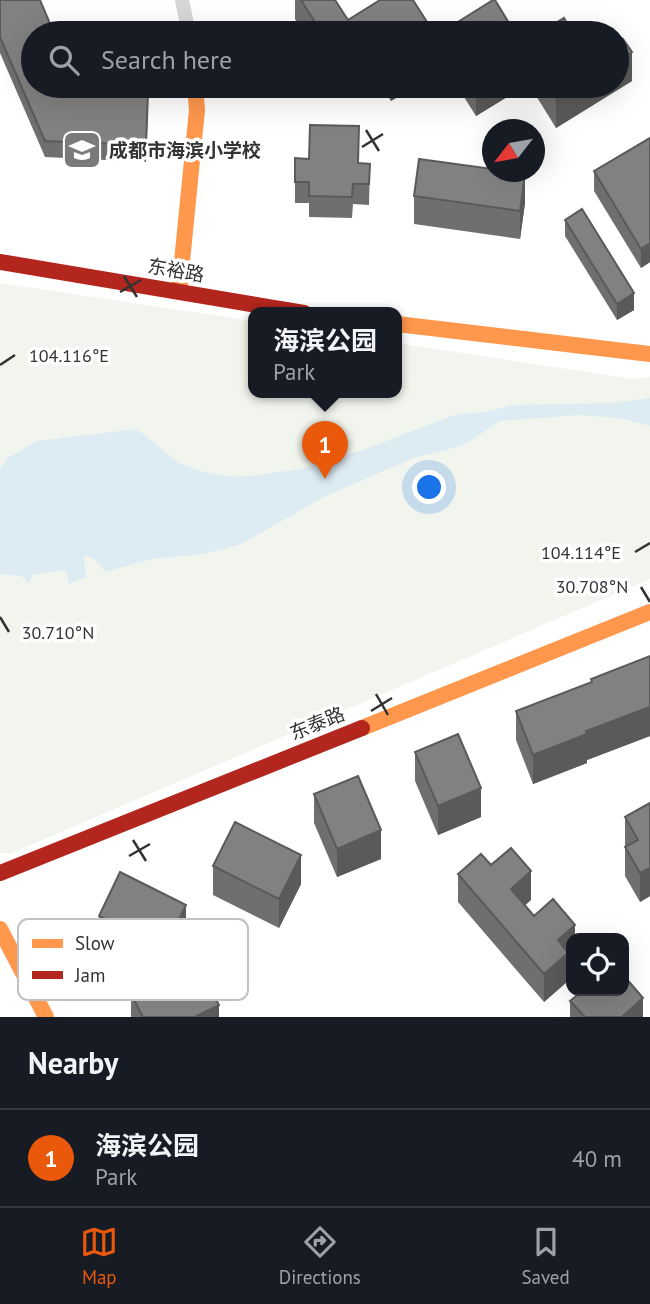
<!DOCTYPE html>
<html lang="en">
<head>
<meta charset="utf-8">
<style>
  :root { --surface:#171b24; --page:#242831; --text:#f1f3f6; --muted:#9ea1a6; --line:#363941; --accent:#ea580c }
  body { margin:0; font-family:"PT Sans","Noto Sans SC",sans-serif; background:var(--page); color:var(--text) }
  .controls { position:absolute; right:21px; bottom:21px; display:grid; overflow:hidden; border-radius:14px; box-shadow:0 7px 28px #0002 }
  .controls button { width:63px; height:63px; display:grid; place-items:center; padding:0; border:0; border-bottom:2px solid var(--line); background:var(--surface); color:var(--text); font:35px sans-serif }
  .compass { position:absolute; left:482px; top:119px; width:63px; height:63px; border-radius:50%; background:var(--surface); box-shadow:0 7px 28px #0002; rotate:239deg }
  .you { position:absolute; left:430px; top:488px; width:24px; height:24px; margin:-18px; border:5px solid #fff; border-radius:50%; background:#1a73e8; box-shadow:0 0 0 10px #1a73e833 }
  .badge { display:grid; place-items:center; width:46px; height:46px; border-radius:50%; background:var(--accent); color:#fff; font-size:23px; font-weight:700 }
  .pin { position:absolute; translate:-50% -58px; filter:drop-shadow(0 2px 4px #0008) }
  .pin::after { content:''; position:absolute; top:37px; width:24px; height:21px; background:inherit; clip-path:polygon(0 0,100% 0,50% 100%) }
  .popup { position:absolute; left:248px; top:307px; width:154px; height:91px; box-sizing:border-box; display:grid; place-content:center; border-radius:14px; background:var(--surface); filter:drop-shadow(0 2px 5px #0005); font-size:23px; white-space:nowrap; color:var(--muted) }
  .popup b { font-size:26px; color:var(--text) }
  .popup::after { content:''; position:absolute; left:50%; top:100%; margin-left:-14px; border:14px solid transparent; border-top-color:var(--surface) }
  .list { margin:0; padding:0; list-style:none }
  h2 { display:flex; justify-content:space-between; align-items:center; height:91px; margin:0; padding:0 28px; font-size:30px }
  h2 small { font-size:23px; font-weight:400; color:var(--muted) }
  .list li { display:grid; grid-template-columns:46px 1fr auto; gap:21px; align-items:center; box-sizing:border-box; height:98px; padding:0 28px; border-top:2px solid var(--line) }
  .list b { display:block; font-size:26px; white-space:nowrap }
  .list p { margin:0; font-size:23px; white-space:nowrap; color:var(--muted) }
  .list em { font-size:23px; font-style:normal; color:var(--muted) }
  .icon { flex:none; width:38px; height:38px; fill:none; stroke:currentColor; stroke-width:2; stroke-linecap:round; stroke-linejoin:round }
  .map { position:relative; flex:none; width:650px; height:1017px; overflow:hidden }
  .search { position:absolute; background:var(--surface); box-shadow:0 7px 28px #0002; left:21px; right:21px; top:21px; height:77px; display:flex; align-items:center; gap:18px; box-sizing:border-box; padding:0 24px; border-radius:38px; color:var(--muted); font-size:26px }
  .sheet { height:189px; background:var(--surface) }
  nav { display:flex; justify-content:space-around; align-items:center; box-sizing:border-box; height:98px; border-top:2px solid var(--line); background:var(--surface); font-size:19px; color:var(--muted) }
  nav a { display:grid; justify-items:center; gap:4px }
  nav .on { color:var(--accent) }
  .map>svg:first-child { display:block }
</style>
</head>
<body>
<div class="map">
<svg width="650" height="1017" viewBox="0 0 650 1017">
  <rect width="100%" height="100%" fill="#fff"/>
  <!-- green -->
  <path fill="#f1f5ed" d="M 0,283 L 253,321 L 253,393 L 397,393 L 397,343 L 633,379 L 650,377 L 650,579 L 12,853 L 0,853 Z"/>
  <!-- water -->
  <path fill="#ddebf3" d="M 650,398 L 650,426 L 619,418 L 577,415 L 500,421 L 467,443 L 446,450 L 413,458 L 324,497 L 241,544 L 203,554 L 153,559 L 105,572 L 95,559 L 84,555 L 86,577 L 69,584 L 66,570 L 33,575 L 29,583 L 21,576 L 0,574 L 0,468 L 8,458 L 37,441 L 137,429 L 180,464 L 210,474 L 240,477 L 302,469 L 363,450 L 457,414 L 486,412 L 513,405 L 615,403 Z"/>
  <g fill="none" stroke-linecap="round" stroke-linejoin="round">
    <!-- street -->
    <path stroke="#d7d7d7" stroke-width="14" d="M 182,0 L 189,33"/>
    <!-- slow -->
    <path stroke="#ff974d" stroke-width="16" d="M 179,292 L 197,110 L 195,86
      M 397,324 L 650,354
      M 362,728 L 650,612
      M 0,929 L 46,1017"/>
    <!-- jam -->
    <path stroke="#b3261e" stroke-width="16" d="M 0,262 L 304,313
      M 0,873 L 362,728"/>
  </g>
  <!-- wall -->
  <path fill="#6f6f6f" d="M 0,0 L 78,89 L 148,108 L 146,162 L 45,157 L 0,53 Z
    M 295,0 L 335,0 L 348,20 L 434,33 L 300,33 L 303,32 L 295,19 Z
    M 632,81 L 556,128 L 530,86 L 617,86 Z
    M 381,86 L 416,86 L 391,101 Z
    M 457,86 L 525,86 L 476,116 Z
    M 650,138 L 650,262 L 641,268 L 594,191 L 594,171 Z
    M 359,164 L 370,164 L 369,205 L 353,204 L 352,218 L 309,217 L 309,203 L 295,203 L 295,182 Z
    M 414,196 L 525,203 L 520,239 L 414,224 Z
    M 565,220 L 634,310 L 617,320 L 565,236 Z
    M 650,656 L 650,736 L 587,760 L 587,763 L 533,784 L 516,740 L 516,711 L 591,682 L 591,679 Z
    M 415,752 L 481,817 L 438,835 L 415,781 Z
    M 314,794 L 381,859 L 337,877 L 314,823 Z
    M 650,803 L 650,896 L 640,902 L 625,876 L 625,817 Z
    M 491,865 L 531,900 L 525,905 L 534,916 L 575,938 L 571,938 L 571,957 L 568,960 L 568,981 L 544,1002 L 458,902 L 458,874 Z
    M 213,866 L 301,884 L 279,928 L 213,895 Z
    M 99,916 L 186,933 L 165,977 L 99,944 Z
    M 131,994 L 219,1017 L 131,1017 Z
    M 570,1001 L 643,1017 L 570,1017 Z"/>
  <!-- shaded-wall -->
  <path fill="#5a5a5a" d="M 632,52 L 632,81 L 556,128 L 556,99 L 578,86 L 617,86 L 617,61 Z
    M 391,86 L 416,86 L 391,101 Z
    M 480,86 L 525,86 L 476,116 L 476,88 Z
    M 525,174 L 525,203 L 520,239 L 520,211 Z
    M 650,243 L 650,262 L 641,268 L 641,249 Z
    M 634,293 L 634,310 L 617,320 L 617,304 Z
    M 650,707 L 650,736 L 587,760 L 587,763 L 533,784 L 533,755 L 586,731 Z
    M 481,788 L 481,817 L 438,835 L 438,806 Z
    M 381,830 L 381,859 L 337,877 L 337,849 Z
    M 301,855 L 301,884 L 279,928 L 279,899 Z
    M 650,868 L 650,896 L 640,902 L 640,873 Z
    M 531,871 L 531,900 L 511,918 L 511,889 Z
    M 186,905 L 186,933 L 165,977 L 165,948 Z
    M 575,925 L 575,938 L 571,938 L 571,957 L 568,960 L 568,981 L 544,1002 L 544,974 L 558,940 Z
    M 643,998 L 643,1017 L 623,1017 L 623,1016 Z
    M 219,1005 L 219,1017 L 195,1017 Z"/>
  <!-- building -->
  <path fill="#818181" stroke="#5a5a5a" stroke-width="2" d="M 0,0 L 40,0 L 54,33 L 33,33 L 33,86 L 77,86 L 78,89 L 148,92 L 146,145 L 45,141 L 0,37 Z
    M 301,0 L 335,0 L 348,20 L 380,0 L 413,0 L 434,33 L 366,33 L 364,30 L 359,33 L 300,33 L 316,24 Z
    M 493,0 L 495,0 L 515,33 L 442,33 L 442,32 Z
    M 564,18 L 573,33 L 540,33 Z
    M 623,39 L 632,52 L 617,61 L 617,43 Z
    M 548,86 L 578,86 L 556,99 Z
    M 310,125 L 359,126 L 358,163 L 370,164 L 369,184 L 353,184 L 352,197 L 309,196 L 309,182 L 295,182 L 295,158 L 309,159 Z
    M 650,138 L 650,243 L 641,249 L 594,171 Z
    M 419,159 L 493,169 L 493,172 L 508,172 L 525,174 L 520,211 L 414,196 Z
    M 582,209 L 634,293 L 617,304 L 565,220 Z
    M 650,656 L 650,707 L 586,731 L 587,734 L 533,755 L 516,711 L 592,682 L 591,679 Z
    M 458,734 L 481,788 L 438,806 L 415,752 Z
    M 358,776 L 381,830 L 337,849 L 314,794 Z
    M 650,803 L 650,868 L 640,873 L 625,847 L 638,840 L 625,817 Z
    M 235,822 L 301,855 L 279,899 L 213,866 Z
    M 511,848 L 531,871 L 511,889 L 534,916 L 553,899 L 575,925 L 558,940 L 568,953 L 544,974 L 458,874 L 481,854 L 491,865 Z
    M 120,872 L 186,905 L 165,948 L 99,916 Z
    M 197,961 L 219,1005 L 195,1017 L 143,1017 L 131,994 Z
    M 624,976 L 643,998 L 623,1016 L 623,1017 L 585,1017 L 570,1001 L 582,991 L 601,991 L 603,992 L 604,991 L 624,991 Z"/>
  <!-- ticks -->
  <path fill="none" stroke="#333" stroke-width="2.5" d="M 366,130 L 379,151M 362,147 L 383,134M 124,276 L 137,297M 120,292 L 141,280M 0,365 L 15,355M 635,552 L 650,543M 641,587 L 650,602M 0,617 L 9,632M 376,694 L 388,715M 371,711 L 392,698M 133,840 L 146,861M 129,856 L 150,844"/>
  <!-- icons -->
  <defs>
    <g id="school-square" transform="scale(2.0125)"><rect x="-9" y="-9" width="18" height="18" rx="4" fill="#7a7a7a" stroke="#fff"/><path d="M0-5L7-2L0 1L-7-2ZM-4 1L0 2.5L4 1V4Q0 6-4 4Z" fill="#fff"/></g>
  </defs>
  <g fill-rule="evenodd">
    <use href="#school-square" x="82" y="150"/>
  </g>
  <g text-anchor="middle" stroke-width="7" stroke-linejoin="round" paint-order="stroke">
    <!-- poi labels -->
    <g font-size="19" font-weight="bold" fill="#333" stroke="#fff" text-anchor="start">
      <text x="109" y="157">成都市海滨小学校</text>
    </g>
    <!-- street labels -->
    <g font-size="19" fill="#333" stroke="#fff">
      <text transform="translate(176 270) rotate(10)" y="7">东裕路</text>
      <text transform="translate(317 723) rotate(-22)" y="7">东泰路</text>
    </g>
  </g>
  <!-- legend -->
  <rect x="18" y="919" width="230" height="81" rx="10" fill="#fff" stroke="#c2c2c2" stroke-width="2"/>
  <rect x="32" y="939" width="31" height="9" fill="#ff974d"/>
  <rect x="32" y="971" width="31" height="8" fill="#b3261e"/>
  <g font-size="19" fill="#333">
    <text x="75" y="950">Slow</text>
    <text x="75" y="982">Jam</text>
  </g>
  <g font-size="18" text-anchor="middle" fill="#333" stroke="#fff" stroke-width="7" stroke-linejoin="round" paint-order="stroke">
    <text x="69" y="362">104.116°E</text>
    <text x="581" y="559">104.114°E</text>
    <text x="592" y="593">30.708°N</text>
    <text x="58" y="639">30.710°N</text>
  </g>
</svg>
<div class="controls">
<button><svg class="icon" aria-label="locate" viewBox="0 0 24 24"><circle cx="12" cy="12" r="6"/><path d="M12 2v4M12 18v4M2 12h4M18 12h4"/></svg></button>
</div>
<svg class="compass" viewBox="-18 -18 36 36"><path d="M0-13l5 13h-10z" fill="#e53935"/><path d="M0 13l5-13h-10z" fill="#9ea1a6"/></svg>
<div class="you"></div>
<div class="pin badge" style="left:325px;top:479px">1</div>
<div class="popup"><b>海滨公园</b>Park</div>
<div class="search"><svg class="icon" aria-label="search" viewBox="0 0 24 24"><circle cx="10" cy="10" r="6"/><path d="M15 15l6 6"/></svg>Search here</div>
</div>
<section class="sheet">
<h2>Nearby<small></small></h2>
<ul class="list">
<li><span class="badge">1</span><div><b>海滨公园</b><p>Park</p></div><em>40 m</em></li>
</ul>
</section>
<nav>
<a class="on"><svg class="icon" aria-label="map" viewBox="0 0 24 24"><path d="M3 6l6-2 6 2 6-2v14l-6 2-6-2-6 2zM9 4v14M15 6v14"/></svg>Map</a>
<a><svg class="icon" aria-label="directions" viewBox="0 0 24 24"><path d="M12 3l9 9-9 9-9-9zM9 14v-3h6M13 9l2 2-2 2"/></svg>Directions</a>
<a><svg class="icon" aria-label="saved" viewBox="0 0 24 24"><path d="M7 4h10v16l-5-4-5 4z"/></svg>Saved</a>
</nav>
</body>
</html>
